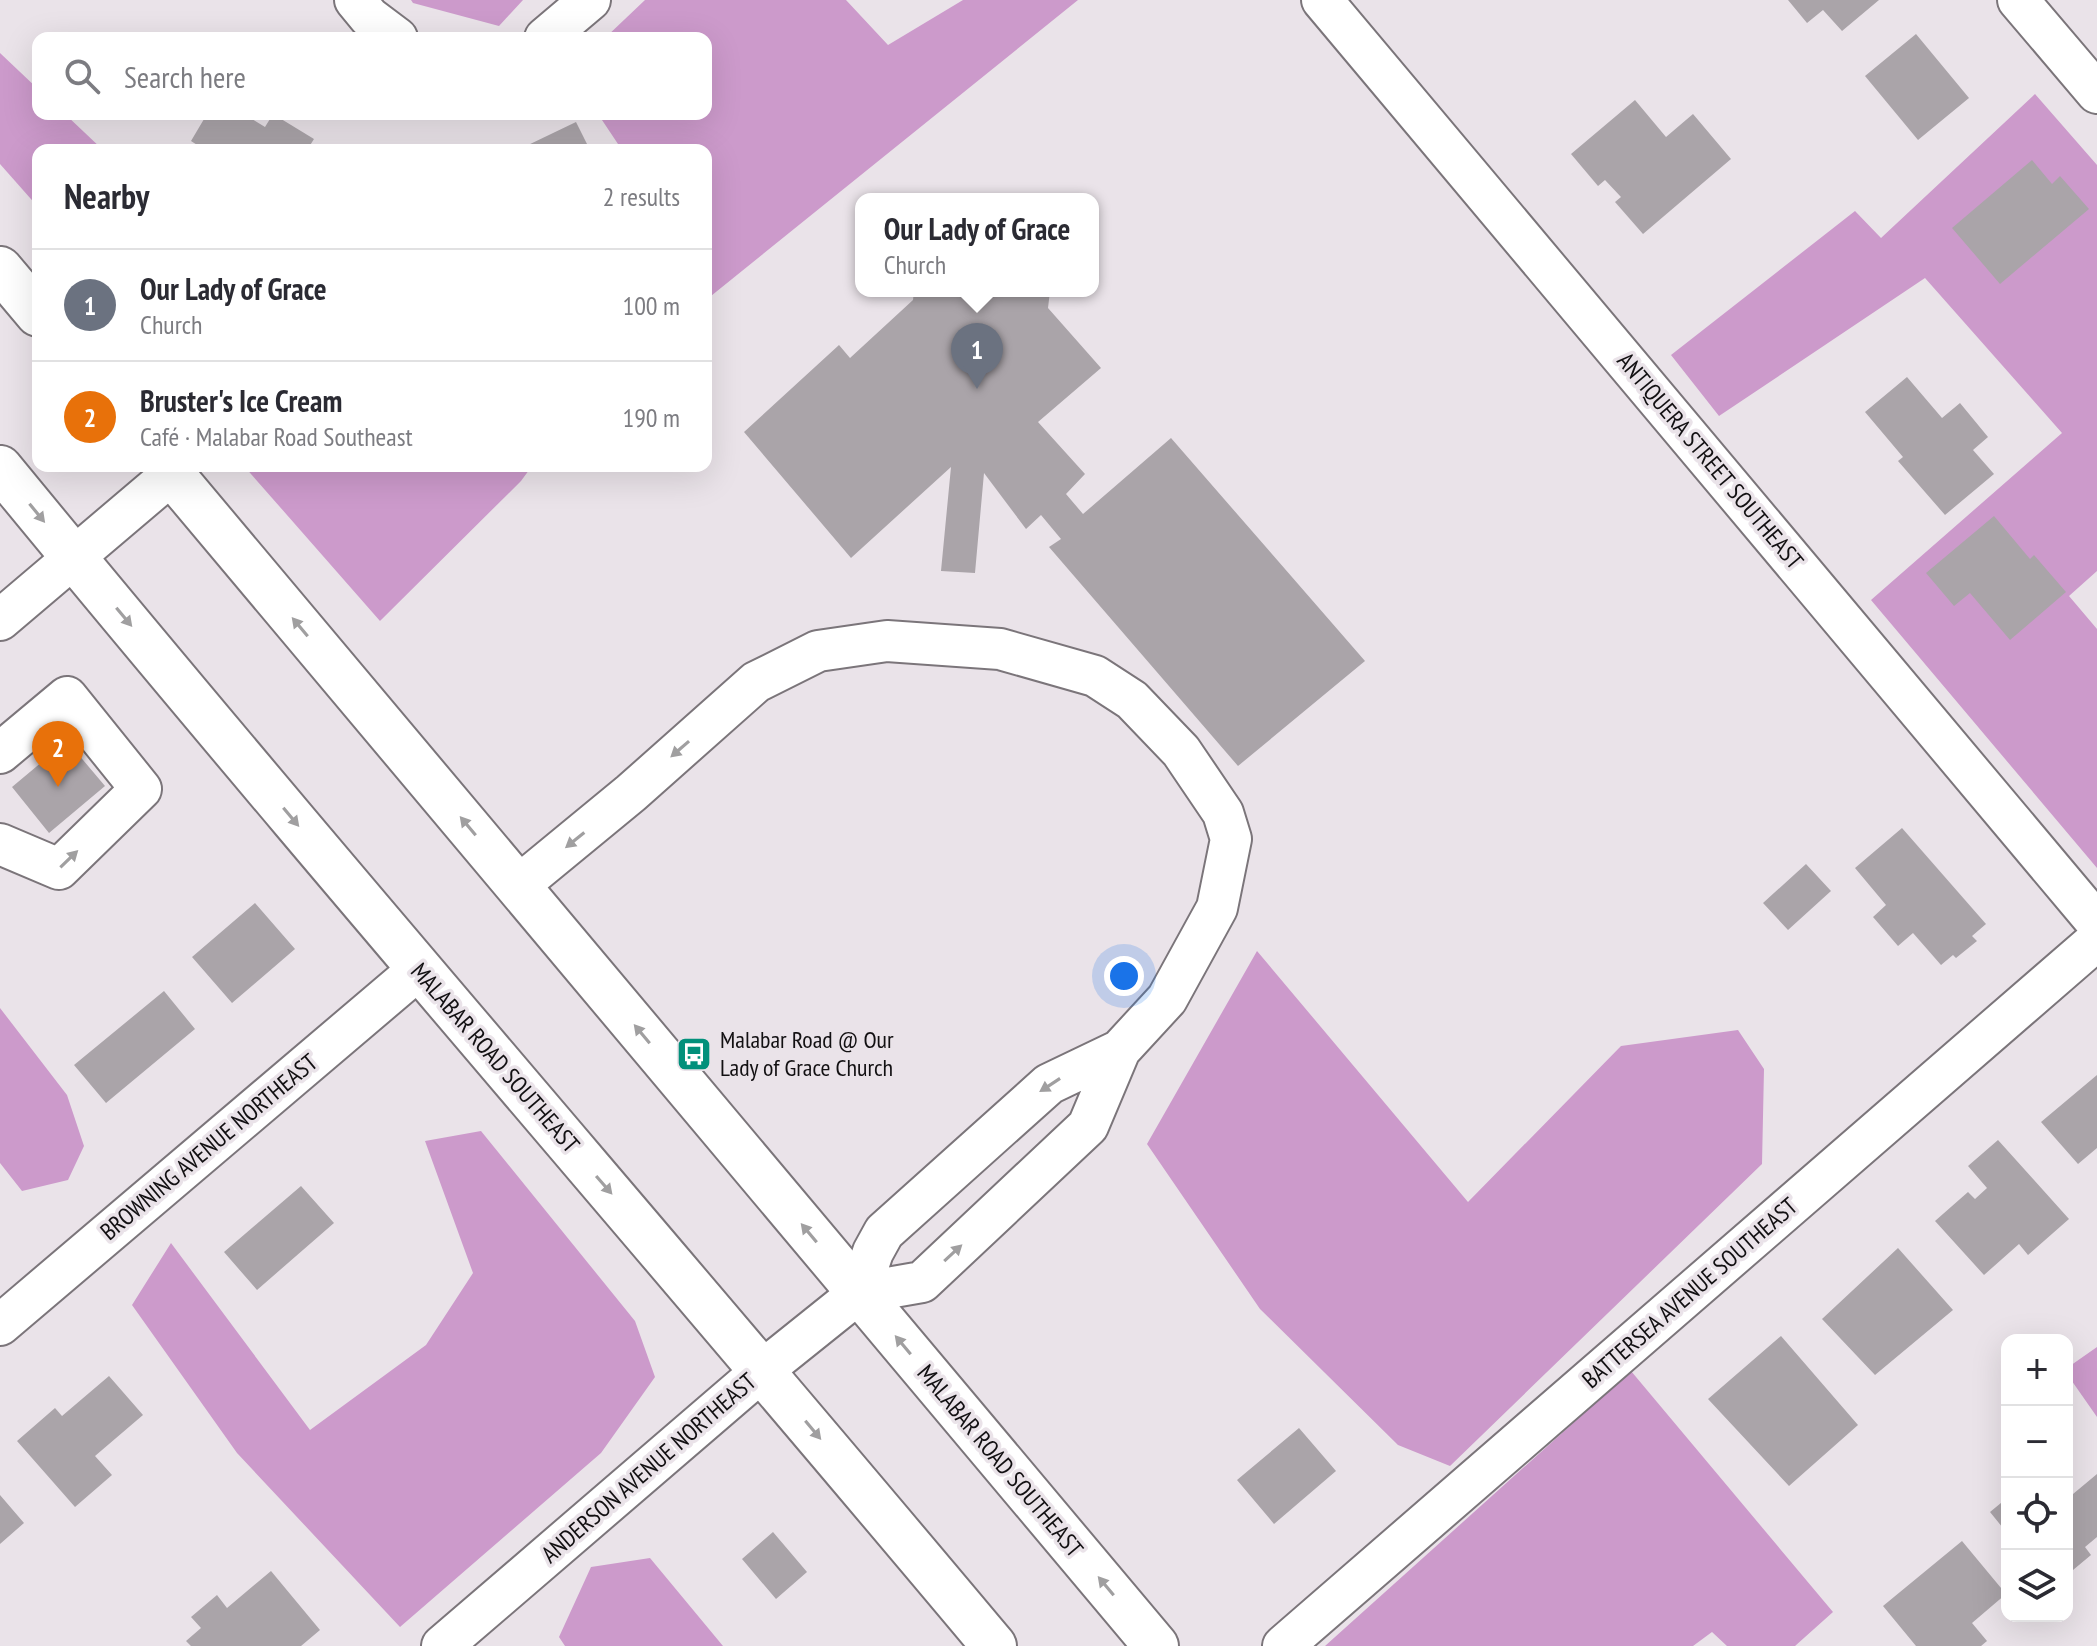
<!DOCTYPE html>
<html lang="en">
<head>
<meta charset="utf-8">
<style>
  :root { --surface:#fff; --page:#f2f2f3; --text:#2b2b33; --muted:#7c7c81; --line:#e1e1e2; --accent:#d93025 }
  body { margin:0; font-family:"PT Sans Narrow",sans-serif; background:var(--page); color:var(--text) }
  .controls { position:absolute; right:24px; bottom:24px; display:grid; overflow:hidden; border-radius:16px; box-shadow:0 8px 32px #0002 }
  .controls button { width:72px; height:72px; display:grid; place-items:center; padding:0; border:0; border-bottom:2px solid var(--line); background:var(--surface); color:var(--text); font:40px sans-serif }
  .you { position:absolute; left:1124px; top:976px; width:28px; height:28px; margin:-20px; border:6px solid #fff; border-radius:50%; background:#1a73e8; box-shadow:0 0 0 12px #1a73e833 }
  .badge { display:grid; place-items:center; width:52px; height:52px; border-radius:50%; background:var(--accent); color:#fff; font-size:26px; font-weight:700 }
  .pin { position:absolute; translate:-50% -66px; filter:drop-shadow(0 2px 4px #0008) }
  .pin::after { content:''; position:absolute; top:42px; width:28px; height:24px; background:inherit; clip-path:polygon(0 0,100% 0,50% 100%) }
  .popup { position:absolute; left:855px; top:193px; width:244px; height:104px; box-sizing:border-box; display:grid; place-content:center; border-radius:16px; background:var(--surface); filter:drop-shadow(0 2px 6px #0005); font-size:26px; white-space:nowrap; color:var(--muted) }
  .popup b { font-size:30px; color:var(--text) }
  .popup::after { content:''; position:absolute; left:50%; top:100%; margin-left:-16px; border:16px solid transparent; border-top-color:var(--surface) }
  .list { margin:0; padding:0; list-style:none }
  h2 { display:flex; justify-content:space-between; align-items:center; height:104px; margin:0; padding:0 32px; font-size:34px }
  h2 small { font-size:26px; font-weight:400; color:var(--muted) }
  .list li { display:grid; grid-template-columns:52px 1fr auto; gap:24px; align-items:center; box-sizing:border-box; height:112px; padding:0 32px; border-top:2px solid var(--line) }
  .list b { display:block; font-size:30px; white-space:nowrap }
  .list p { margin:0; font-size:26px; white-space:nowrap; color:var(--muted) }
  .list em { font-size:26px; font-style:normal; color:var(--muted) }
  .icon { flex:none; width:44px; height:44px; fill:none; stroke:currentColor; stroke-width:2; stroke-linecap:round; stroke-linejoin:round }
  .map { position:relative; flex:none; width:2097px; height:1646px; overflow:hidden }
  .search { position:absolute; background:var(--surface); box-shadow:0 8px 32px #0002; left:32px; top:32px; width:680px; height:88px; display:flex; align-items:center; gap:20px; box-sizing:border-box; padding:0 28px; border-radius:16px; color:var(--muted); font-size:30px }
  .panel { position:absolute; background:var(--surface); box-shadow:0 8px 32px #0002; left:32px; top:144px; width:680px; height:328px; border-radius:16px }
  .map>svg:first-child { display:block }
</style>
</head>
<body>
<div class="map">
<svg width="2097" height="1646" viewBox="0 0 2097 1646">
  <rect width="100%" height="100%" fill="#eae3e9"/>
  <!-- forest -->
  <path fill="#cc9acb" d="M 411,0 L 523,0 L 499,26 L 413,3 Z
    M 645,0 L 846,0 L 888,45 L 963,0 L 1078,0 L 706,300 L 706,150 L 622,150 L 598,114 L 706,114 L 706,38 L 605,38 Z
    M 0,53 L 38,89 L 38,114 L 65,114 L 103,150 L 38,150 L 38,207 L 0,164 Z
    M 2035,94 L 2097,165 L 2097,571 L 2069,596 L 2097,629 L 2097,868 L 1871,600 L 2062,433 L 1925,278 L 1719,416 L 1671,355 L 1855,211 L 1881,238 Z
    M 244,466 L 532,466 L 521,481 L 380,621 Z
    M 1257,951 L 1468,1202 L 1621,1046 L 1738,1030 L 1764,1069 L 1762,1164 L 1450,1466 L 1398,1445 L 1260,1309 L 1147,1144 Z
    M 0,1008 L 67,1095 L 84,1146 L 68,1180 L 22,1191 L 0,1163 Z
    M 481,1131 L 635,1321 L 655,1377 L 601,1453 L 400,1627 L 237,1453 L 132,1305 L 171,1243 L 310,1430 L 426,1345 L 473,1273 L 425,1141 Z
    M 2097,1347 L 2097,1417 L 2067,1374 L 2067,1368 Z
    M 1631,1371 L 1833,1612 L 1795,1646 L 1727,1646 L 1712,1632 L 1693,1646 L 1325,1646 Z
    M 650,1558 L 723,1646 L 565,1646 L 559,1637 L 591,1567 Z"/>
  <!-- building -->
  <path fill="#aaa4a9" d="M 1788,0 L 1879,0 L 1842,31 L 1823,10 L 1807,23 Z
    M 1916,34 L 1969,98 L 1918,140 L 1865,76 Z
    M 1635,100 L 1666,137 L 1693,114 L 1731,159 L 1643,234 L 1615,202 L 1621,197 L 1605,180 L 1598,186 L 1571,154 Z
    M 207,114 L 244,114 L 265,127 L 273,114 L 314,139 L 307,150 L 205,150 L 191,141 Z
    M 576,122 L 590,150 L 528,150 L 526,146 Z
    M 2032,160 L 2052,184 L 2060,176 L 2089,209 L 2000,284 L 1952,228 Z
    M 914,291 L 1050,291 L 1048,308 L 1101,368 L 1038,422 L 1085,474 L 1066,494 L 1083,514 L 1171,438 L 1365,661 L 1238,766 L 1049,547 L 1061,539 L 1041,515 L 1026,529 L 984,473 L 975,573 L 941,571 L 951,467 L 851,558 L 744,432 L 839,345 L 850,358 L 913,300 Z
    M 1907,377 L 1942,418 L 1960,403 L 1988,437 L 1973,450 L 1994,474 L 1945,515 L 1898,461 L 1903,457 L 1865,412 Z
    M 1994,516 L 2030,559 L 2034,555 L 2066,592 L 2010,640 L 1970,593 L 1954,606 L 1926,573 Z
    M 67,741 L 105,786 L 49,833 L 12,787 Z
    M 1902,828 L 1986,924 L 1972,936 L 1977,941 L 1956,958 L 1953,955 L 1941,965 L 1913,933 L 1898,946 L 1873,917 L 1886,905 L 1855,868 Z
    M 1806,864 L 1831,891 L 1788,930 L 1763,903 Z
    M 255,903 L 295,949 L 232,1003 L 192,957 Z
    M 164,991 L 195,1029 L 106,1103 L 74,1065 Z
    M 2097,1075 L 2097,1148 L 2078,1164 L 2041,1122 Z
    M 1998,1140 L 2069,1219 L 2028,1255 L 2019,1244 L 1984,1275 L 1935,1221 L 1968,1192 L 1975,1199 L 1987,1188 L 1968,1166 Z
    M 301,1186 L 334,1223 L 257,1290 L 224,1252 Z
    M 1898,1248 L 1953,1310 L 1875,1375 L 1822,1319 Z
    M 1781,1336 L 1858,1425 L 1789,1486 L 1708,1399 Z
    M 109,1376 L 143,1415 L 95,1456 L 112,1475 L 75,1507 L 17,1441 L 55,1408 L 62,1416 Z
    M 1299,1428 L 1336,1471 L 1274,1524 L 1237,1480 Z
    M 2097,1474 L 2097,1537 L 2085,1547 L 2091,1555 L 2067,1575 L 2067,1499 Z
    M 0,1495 L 24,1523 L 0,1544 Z
    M 2007,1498 L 2007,1533 L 1990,1512 Z
    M 773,1532 L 807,1572 L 776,1599 L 742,1559 Z
    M 1962,1541 L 2006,1594 L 1972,1623 L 1987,1641 L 1981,1646 L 1916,1646 L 1883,1606 Z
    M 271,1571 L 320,1630 L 301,1646 L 191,1646 L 186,1641 L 201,1628 L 191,1617 L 217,1595 L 227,1608 Z"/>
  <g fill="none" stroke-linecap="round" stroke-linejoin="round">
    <!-- minor casing -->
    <g stroke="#7b757a" stroke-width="44">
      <path id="minor" d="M 355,0 L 369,17 L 397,38
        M 1322,0 L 2097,923
        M 2018,0 L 2097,93
        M 545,38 L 590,0
        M 0,620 L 172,474
        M 0,753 L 67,697 L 141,789 L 59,869 L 0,844
        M 859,1293 L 873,1252 L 884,1232 L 1049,1084 L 1120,1050
        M 0,1325 L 419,969
        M 442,1646 L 763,1370 L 859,1293 L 922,1282 L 1088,1126 L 1120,1050 L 1167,999 L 1217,908 L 1231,839 L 1223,813 L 1181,751 L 1132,700 L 1095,676 L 1000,649 L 887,641 L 818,651 L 756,682 L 631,793 L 518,886
        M 1283,1646 L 2097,940"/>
    </g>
    <!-- major casing -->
    <g stroke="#7b757a" stroke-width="48">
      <path id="major" d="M 0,269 L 38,314
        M 165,466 L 1156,1646
        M 0,468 C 326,865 664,1252 994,1646"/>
    </g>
    <!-- minor -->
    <use href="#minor" stroke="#fff" stroke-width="40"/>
    <!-- major -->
    <use href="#major" stroke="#fff" stroke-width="44"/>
  </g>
  <!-- one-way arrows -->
  <defs><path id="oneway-solid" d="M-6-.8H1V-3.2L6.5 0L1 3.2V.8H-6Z" transform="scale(2)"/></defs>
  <g fill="#a09fa0">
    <use href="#oneway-solid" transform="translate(37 513) rotate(51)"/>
    <use href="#oneway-solid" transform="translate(124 617) rotate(50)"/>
    <use href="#oneway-solid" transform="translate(300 627) rotate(-130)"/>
    <use href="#oneway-solid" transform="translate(680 749) rotate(139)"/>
    <use href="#oneway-solid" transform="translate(291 817) rotate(50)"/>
    <use href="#oneway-solid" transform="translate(468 826) rotate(-130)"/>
    <use href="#oneway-solid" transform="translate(575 840) rotate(141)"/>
    <use href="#oneway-solid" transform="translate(69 859) rotate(-44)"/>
    <use href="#oneway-solid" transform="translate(642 1034) rotate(-130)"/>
    <use href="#oneway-solid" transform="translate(1050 1085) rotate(147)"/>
    <use href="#oneway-solid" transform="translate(604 1185) rotate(49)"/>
    <use href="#oneway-solid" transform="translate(809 1233) rotate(-130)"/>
    <use href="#oneway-solid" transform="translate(953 1253) rotate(-43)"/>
    <use href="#oneway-solid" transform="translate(903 1345) rotate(-130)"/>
    <use href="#oneway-solid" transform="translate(813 1430) rotate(50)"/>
    <use href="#oneway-solid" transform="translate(1106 1586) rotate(-130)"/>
  </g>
  <!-- icons -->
  <defs>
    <g id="bus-square" transform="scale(1.8)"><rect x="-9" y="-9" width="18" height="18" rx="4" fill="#02907b" stroke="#eae3e9"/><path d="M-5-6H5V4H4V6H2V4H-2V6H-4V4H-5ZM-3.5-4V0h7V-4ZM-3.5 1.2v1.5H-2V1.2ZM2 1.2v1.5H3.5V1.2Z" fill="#fff"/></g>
  </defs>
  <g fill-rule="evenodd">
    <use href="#bus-square" x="694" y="1054"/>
  </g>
  <g text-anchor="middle" stroke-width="7" stroke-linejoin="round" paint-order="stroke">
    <!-- street labels -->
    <g font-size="24" fill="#121012" stroke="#eae3e9">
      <text transform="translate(1710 461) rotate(50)" y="8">ANTIQUERA STREET SOUTHEAST</text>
      <text transform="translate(495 1058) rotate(49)" y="8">MALABAR ROAD SOUTHEAST</text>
      <text transform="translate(209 1147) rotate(-40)" y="8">BROWNING AVENUE NORTHEAST</text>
      <text transform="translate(1690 1293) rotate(-41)" y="8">BATTERSEA AVENUE SOUTHEAST</text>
      <text transform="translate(1000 1461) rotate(50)" y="8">MALABAR ROAD SOUTHEAST</text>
      <text transform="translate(649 1468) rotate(-41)" y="8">ANDERSON AVENUE NORTHEAST</text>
    </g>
    <!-- poi labels -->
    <g font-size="24" fill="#121012" stroke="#eae3e9" text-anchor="start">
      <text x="720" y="1048">Malabar Road @ Our<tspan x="720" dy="28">Lady of Grace Church</tspan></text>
    </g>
  </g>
</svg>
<div class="controls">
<button>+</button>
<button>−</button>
<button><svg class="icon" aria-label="locate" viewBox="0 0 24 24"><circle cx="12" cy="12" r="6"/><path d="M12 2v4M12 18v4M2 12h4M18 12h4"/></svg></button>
<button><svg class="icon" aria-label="layers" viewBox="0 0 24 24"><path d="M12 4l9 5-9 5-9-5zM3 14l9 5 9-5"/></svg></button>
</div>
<div class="you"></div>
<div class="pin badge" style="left:977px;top:389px;background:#6b7280">1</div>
<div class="popup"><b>Our Lady of Grace</b>Church</div>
<div class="pin badge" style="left:58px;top:787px;background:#e8710a">2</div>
<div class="search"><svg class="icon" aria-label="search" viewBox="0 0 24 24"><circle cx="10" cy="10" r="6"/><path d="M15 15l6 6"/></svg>Search here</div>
<section class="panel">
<h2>Nearby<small>2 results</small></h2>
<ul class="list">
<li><span class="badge" style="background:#6b7280">1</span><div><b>Our Lady of Grace</b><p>Church</p></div><em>100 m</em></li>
<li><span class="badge" style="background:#e8710a">2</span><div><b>Bruster's Ice Cream</b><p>Café · Malabar Road Southeast</p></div><em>190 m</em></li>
</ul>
</section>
</div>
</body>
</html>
